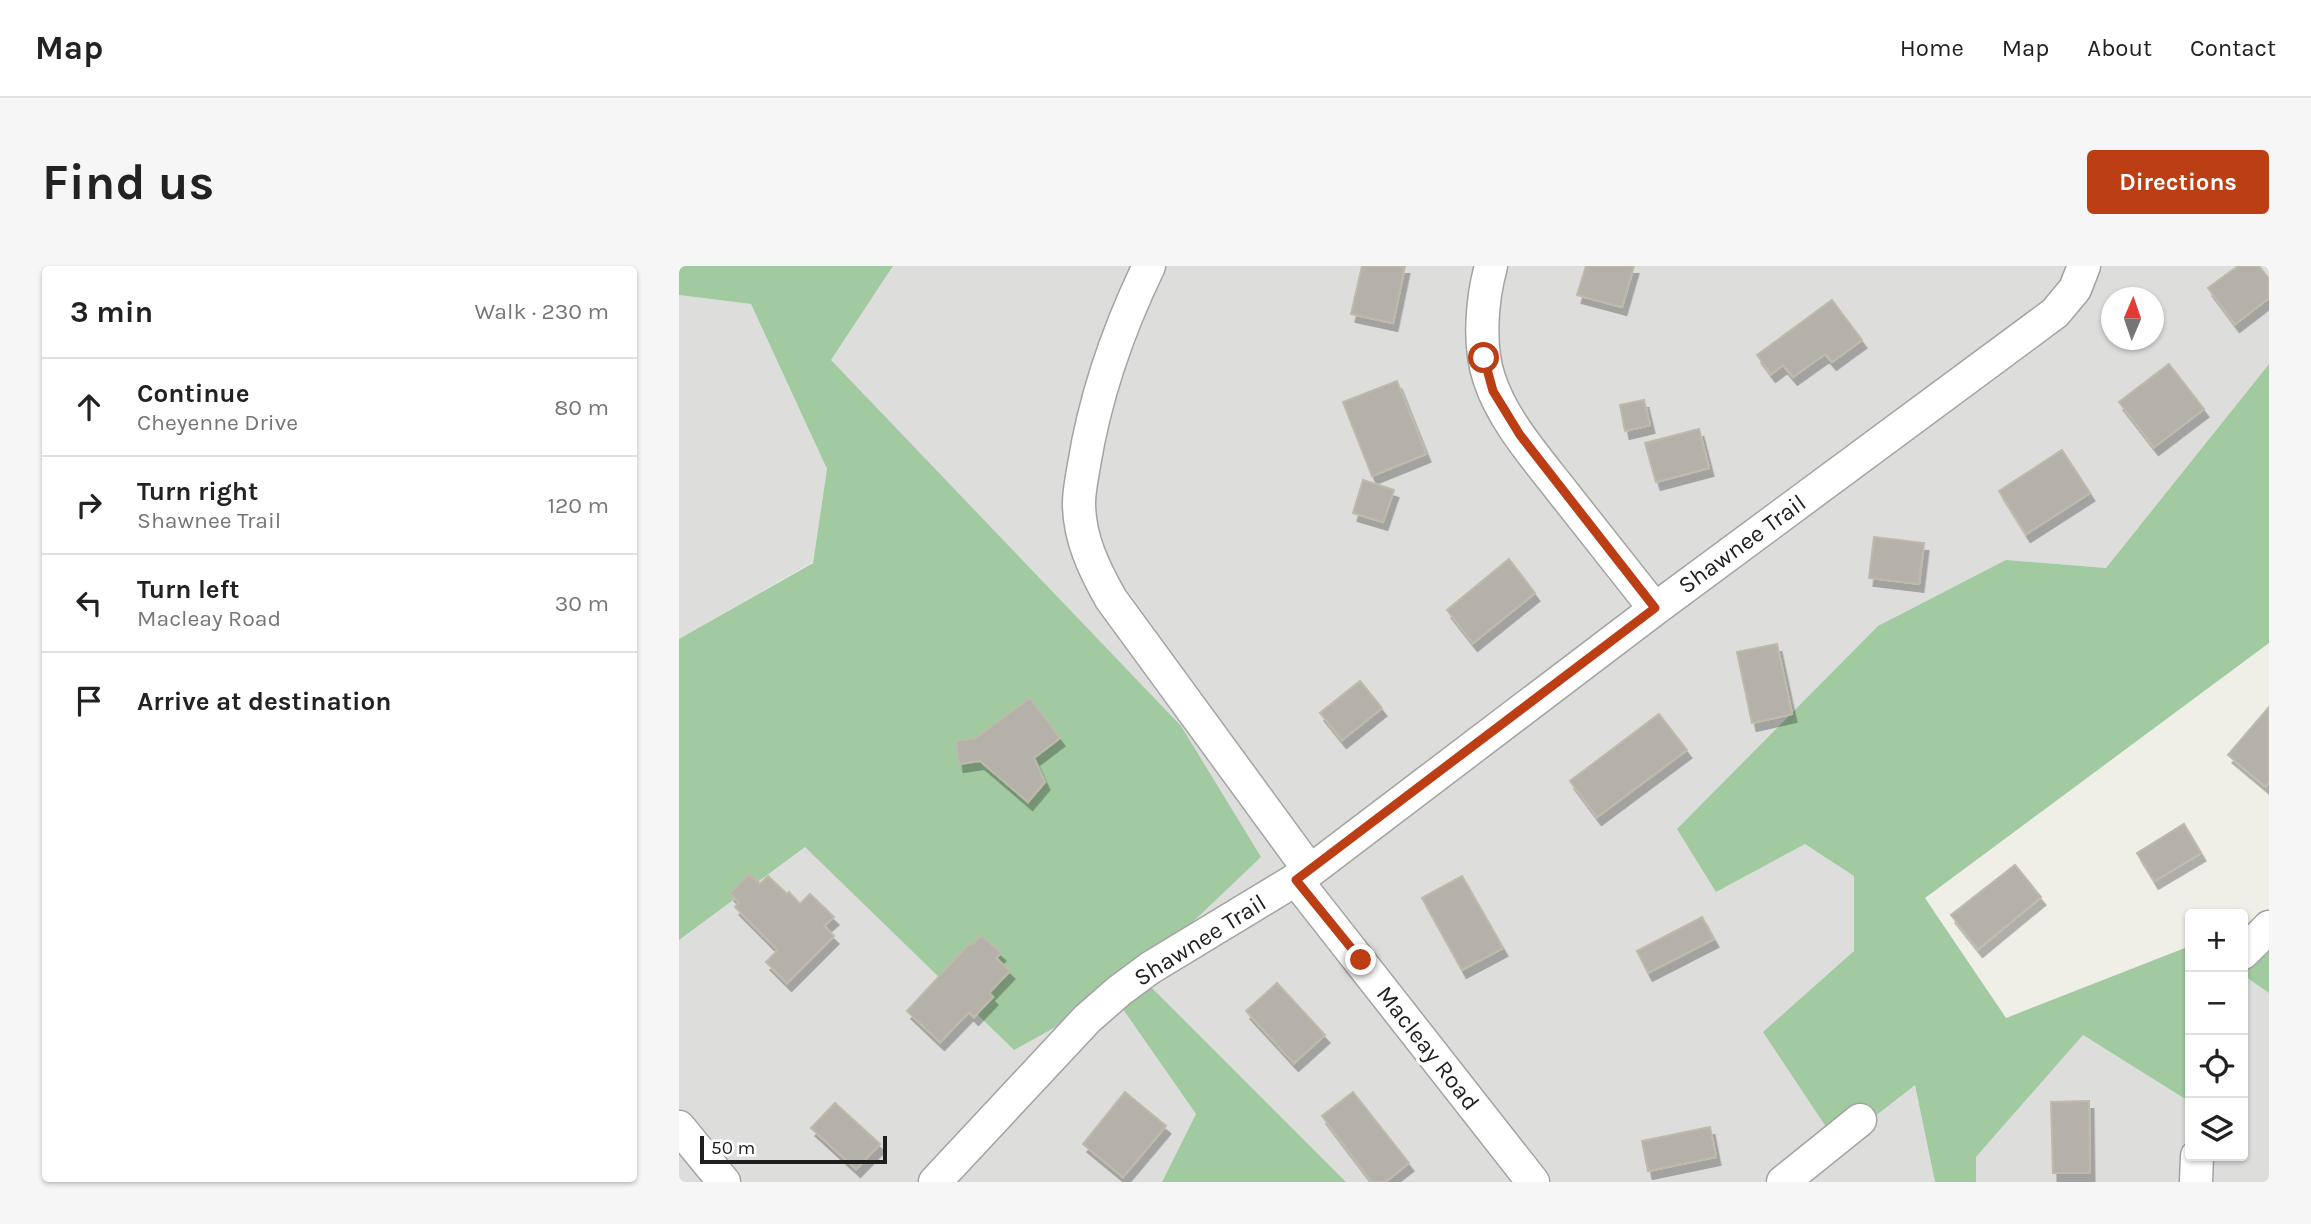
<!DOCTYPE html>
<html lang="en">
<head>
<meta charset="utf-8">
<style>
  :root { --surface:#fff; --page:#f6f6f6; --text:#222; --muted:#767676; --line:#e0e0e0; --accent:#bb3e14 }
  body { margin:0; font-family:Karla,sans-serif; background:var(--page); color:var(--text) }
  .controls { position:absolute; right:21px; bottom:21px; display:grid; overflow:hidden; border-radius:7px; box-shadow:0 2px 5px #0004 }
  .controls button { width:63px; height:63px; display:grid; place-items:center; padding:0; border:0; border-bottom:2px solid var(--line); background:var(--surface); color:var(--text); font:35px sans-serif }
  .compass { position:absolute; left:1422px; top:21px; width:63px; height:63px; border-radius:50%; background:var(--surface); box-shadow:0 2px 5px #0004; rotate:2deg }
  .scale { position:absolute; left:21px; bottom:18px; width:187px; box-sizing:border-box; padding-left:7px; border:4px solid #1f1f1f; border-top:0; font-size:19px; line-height:24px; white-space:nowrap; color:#1f1f1f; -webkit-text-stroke:5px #fff; paint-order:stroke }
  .stop { position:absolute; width:21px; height:21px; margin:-16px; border:5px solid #bb3e14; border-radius:50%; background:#fff }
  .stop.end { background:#bb3e14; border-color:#fff; box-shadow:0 2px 7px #0008 }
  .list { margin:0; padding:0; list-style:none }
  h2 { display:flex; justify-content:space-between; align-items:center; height:91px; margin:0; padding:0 28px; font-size:30px }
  h2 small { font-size:23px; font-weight:400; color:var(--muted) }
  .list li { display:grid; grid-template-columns:46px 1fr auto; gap:21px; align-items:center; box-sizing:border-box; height:98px; padding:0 28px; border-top:2px solid var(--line) }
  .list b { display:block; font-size:26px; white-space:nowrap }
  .list p { margin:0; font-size:23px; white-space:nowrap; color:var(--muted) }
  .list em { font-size:23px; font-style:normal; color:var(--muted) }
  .icon { flex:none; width:38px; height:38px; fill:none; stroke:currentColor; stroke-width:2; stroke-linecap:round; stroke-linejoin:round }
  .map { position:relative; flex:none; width:1590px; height:916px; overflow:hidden; border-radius:7px }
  header { display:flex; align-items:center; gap:42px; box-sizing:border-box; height:98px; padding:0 35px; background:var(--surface); border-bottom:2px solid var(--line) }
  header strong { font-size:33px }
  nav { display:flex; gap:38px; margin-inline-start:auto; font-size:24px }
  .intro { display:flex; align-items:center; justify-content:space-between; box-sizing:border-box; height:168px; padding:0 42px }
  h1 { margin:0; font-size:49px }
  .button { padding:18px 32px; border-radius:7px; background:var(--accent); color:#fff; font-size:24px; font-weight:700 }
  main { display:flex; gap:42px; padding:0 42px }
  aside { flex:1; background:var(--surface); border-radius:7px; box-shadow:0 2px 5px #0004 }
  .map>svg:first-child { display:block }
</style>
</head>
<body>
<header>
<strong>Map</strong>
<nav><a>Home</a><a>Map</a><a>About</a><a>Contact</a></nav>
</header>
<div class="intro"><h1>Find us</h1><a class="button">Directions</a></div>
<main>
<aside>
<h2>3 min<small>Walk · 230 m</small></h2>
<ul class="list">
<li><svg class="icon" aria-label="ahead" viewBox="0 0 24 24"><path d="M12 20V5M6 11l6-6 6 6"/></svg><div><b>Continue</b><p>Cheyenne Drive</p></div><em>80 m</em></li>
<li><svg class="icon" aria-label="right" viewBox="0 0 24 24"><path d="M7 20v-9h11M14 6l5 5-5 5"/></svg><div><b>Turn right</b><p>Shawnee Trail</p></div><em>120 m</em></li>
<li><svg class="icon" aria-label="left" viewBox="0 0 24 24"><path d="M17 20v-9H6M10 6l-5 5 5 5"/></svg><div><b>Turn left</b><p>Macleay Road</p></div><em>30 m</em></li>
<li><svg class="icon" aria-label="arrive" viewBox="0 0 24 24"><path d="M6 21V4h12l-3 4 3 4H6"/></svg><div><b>Arrive at destination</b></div></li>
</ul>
</aside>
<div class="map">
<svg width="1590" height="916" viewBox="0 0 1590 916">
  <defs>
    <filter id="shadow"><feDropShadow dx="4.5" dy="8" stdDeviation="0" flood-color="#0004"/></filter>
  </defs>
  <rect width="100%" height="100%" fill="#efeee7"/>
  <!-- residential -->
  <path fill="#dddddc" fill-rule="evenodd" d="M 214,0 L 1590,0 L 1590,98 L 1427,302 L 1327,294 L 1037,626 L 1126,577 L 1175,610 L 1175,684 L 1236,819 L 1256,916 L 667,916 L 458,708 L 152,94 ZM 1433,32 L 1475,32 L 1475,74 L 1433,74 Z
    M 0,29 L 72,38 L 148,203 L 134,296 L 0,373 Z
    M 126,580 L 335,784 L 433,728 L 517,848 L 483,916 L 0,916 L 0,674 Z
    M 1564,709 L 1590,727 L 1590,916 L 1297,916 L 1297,891 L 1404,769 L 1511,836 L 1511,890 L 1564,890 Z"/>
  <!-- forest -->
  <path fill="#a1caa0" d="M 0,0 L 214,0 L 152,94 L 502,460 L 582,591 L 459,708 L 667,916 L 483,916 L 517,848 L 434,729 L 335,784 L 126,581 L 0,674 L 0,373 L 134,297 L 148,203 L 72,38 L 0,29 Z
    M 1590,98 L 1590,377 L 1246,632 L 1327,752 L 1511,680 L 1511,836 L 1404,769 L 1297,891 L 1297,916 L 1256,916 L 1236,819 L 1159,879 L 1084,766 L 1175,685 L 1175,610 L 1126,578 L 1037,626 L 998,563 L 1199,360 L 1327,294 L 1427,302 Z
    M 1590,650 L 1590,727 L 1564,709 L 1564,660 Z"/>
  <!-- building -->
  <path fill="#b4b1aa" stroke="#bfb9aa" stroke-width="2" filter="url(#shadow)" d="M 683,0 L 726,0 L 714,57 L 672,48 Z
    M 907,0 L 955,0 L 943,41 L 898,29 Z
    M 1559,0 L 1580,0 L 1590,13 L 1590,32 L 1556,58 L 1529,22 Z
    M 1153,34 L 1183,74 L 1153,96 L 1146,88 L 1114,111 L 1104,99 L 1092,108 L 1078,89 Z
    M 1490,98 L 1525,143 L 1475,181 L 1440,136 Z
    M 718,115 L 747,188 L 693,210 L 664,136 Z
    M 965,134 L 971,159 L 946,165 L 941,139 Z
    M 1020,163 L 1030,202 L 977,216 L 966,177 Z
    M 1383,184 L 1411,227 L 1347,268 L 1320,225 Z
    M 684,214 L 715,224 L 704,256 L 674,247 Z
    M 1195,271 L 1245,277 L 1240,318 L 1190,312 Z
    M 830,293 L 856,327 L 794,377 L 768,344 Z
    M 1098,378 L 1113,448 L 1073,457 L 1058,386 Z
    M 681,415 L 703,442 L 663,474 L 641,447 Z
    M 351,432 L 381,472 L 355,492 L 366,516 L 349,536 L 301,495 L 280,498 L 277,475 L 297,472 Z
    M 1590,441 L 1590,516 L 1586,520 L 1549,489 Z
    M 980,448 L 1008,484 L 918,551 L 891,515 Z
    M 1505,558 L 1522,587 L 1475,615 L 1458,587 Z
    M 1336,599 L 1362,631 L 1299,683 L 1272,649 Z
    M 70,608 L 81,618 L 89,610 L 108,628 L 110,626 L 121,638 L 131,628 L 155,651 L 145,660 L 155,670 L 108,717 L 87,696 L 99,684 L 56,641 L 60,636 L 51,627 Z
    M 783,610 L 824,682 L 783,704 L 743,632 Z
    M 1023,651 L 1035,673 L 969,707 L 958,685 Z
    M 302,669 L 322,687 L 317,692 L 331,705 L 310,727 L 314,731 L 295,751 L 290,746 L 261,776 L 228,745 L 291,677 L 293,679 Z
    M 598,717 L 646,769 L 615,797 L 567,745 Z
    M 446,826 L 487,860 L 444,911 L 404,878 Z
    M 674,826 L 730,897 L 706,916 L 693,916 L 643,850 Z
    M 1410,835 L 1411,907 L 1374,907 L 1372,836 Z
    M 156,837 L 201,878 L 177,903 L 132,862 Z
    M 1031,861 L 1037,891 L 969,905 L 963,875 Z"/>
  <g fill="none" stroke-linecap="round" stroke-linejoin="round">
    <!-- minor casing -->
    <g stroke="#a3a3a3" stroke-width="35">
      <path id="minor" d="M 470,0 C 440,62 416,131 405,199 C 403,211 400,225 400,237 C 400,272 415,303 432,333 L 631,605
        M 812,0 C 803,33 799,79 810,112 C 823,154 859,194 886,229 C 916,267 946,305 976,343
        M 617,614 L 854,916
        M 1564,687 L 1590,661
        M 0,861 L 45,916
        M 256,916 L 408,753 L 440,725 L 471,702 L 631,605 L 976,343 L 1376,47 L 1396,23 L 1405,0
        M 1104,916 L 1181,854
        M 1517,916 L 1518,890"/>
    </g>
    <!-- minor -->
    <use href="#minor" stroke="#fff" stroke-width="32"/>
  </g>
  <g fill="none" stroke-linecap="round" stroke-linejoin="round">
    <!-- route -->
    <path stroke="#bb3e14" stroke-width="9" d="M 682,694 L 617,614 L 976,342 L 841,169 L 814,125 L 805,92"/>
  </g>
  <g text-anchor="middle" stroke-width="7" stroke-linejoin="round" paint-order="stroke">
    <!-- street labels -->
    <g font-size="24" fill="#1f1f1f" stroke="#fff">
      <text transform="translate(1063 278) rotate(-36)" y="8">Shawnee Trail</text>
      <text transform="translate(521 674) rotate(-32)" y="8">Shawnee Trail</text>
      <text transform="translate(749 782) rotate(52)" y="8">Macleay Road</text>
    </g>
  </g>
</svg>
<div class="controls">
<button>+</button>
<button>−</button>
<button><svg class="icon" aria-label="locate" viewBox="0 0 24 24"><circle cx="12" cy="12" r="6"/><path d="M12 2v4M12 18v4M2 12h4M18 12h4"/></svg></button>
<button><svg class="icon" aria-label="layers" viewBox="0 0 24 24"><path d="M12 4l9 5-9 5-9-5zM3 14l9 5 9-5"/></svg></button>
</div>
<svg class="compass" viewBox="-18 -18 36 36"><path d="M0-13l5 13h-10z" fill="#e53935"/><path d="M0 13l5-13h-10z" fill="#767676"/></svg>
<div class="scale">50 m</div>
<div class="stop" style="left:805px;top:92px"></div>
<div class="stop end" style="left:682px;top:694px"></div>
</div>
</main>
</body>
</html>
